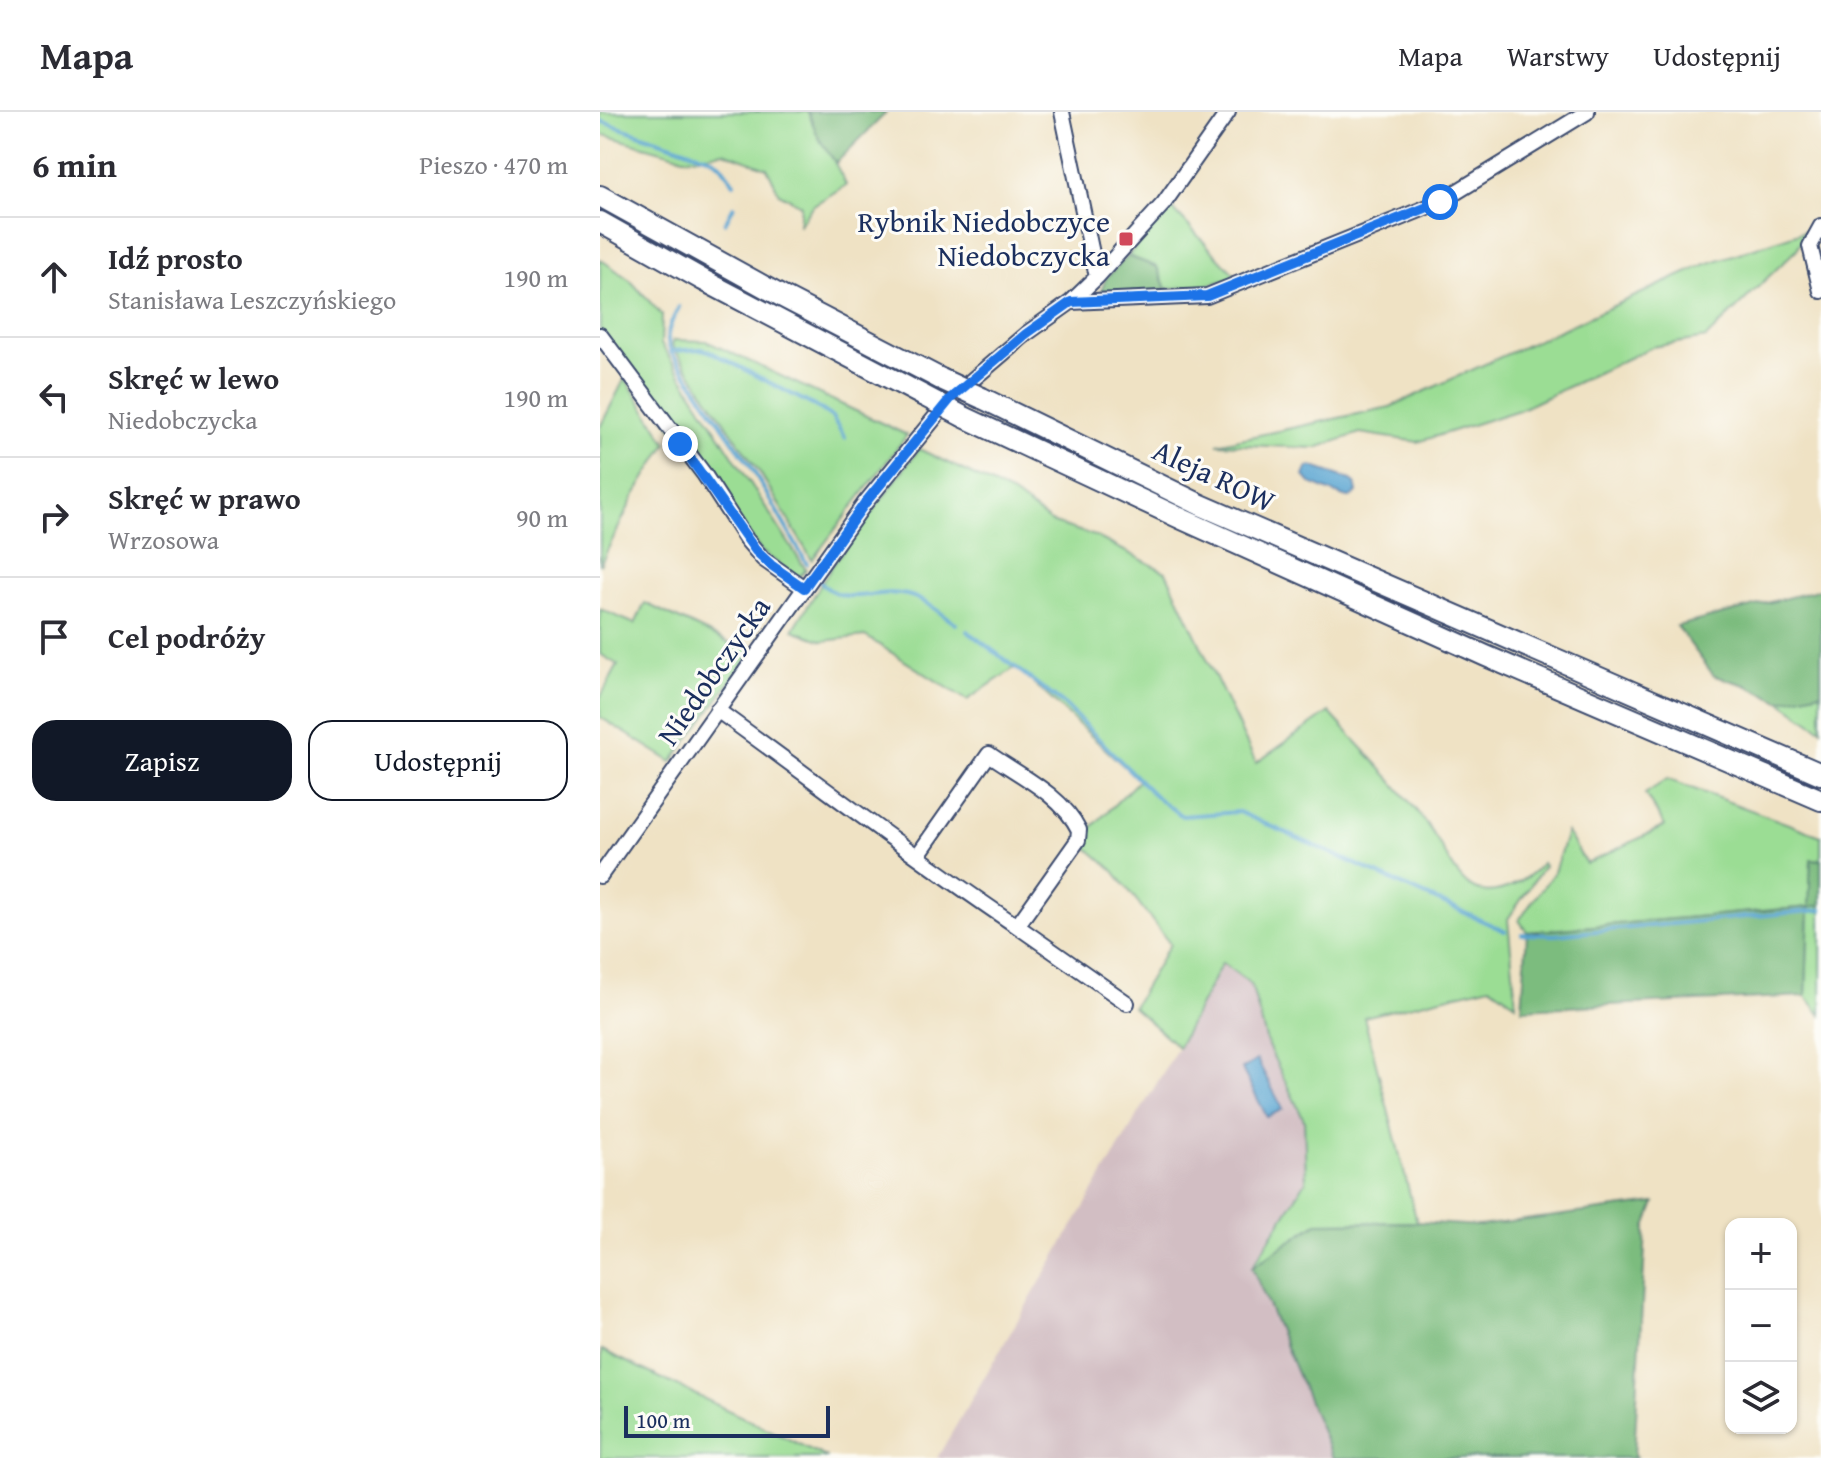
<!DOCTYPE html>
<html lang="pl">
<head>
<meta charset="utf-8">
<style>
  :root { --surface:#fff; --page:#f7f7f7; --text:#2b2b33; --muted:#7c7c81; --line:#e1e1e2; --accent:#111827 }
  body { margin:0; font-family:"Gentium Book Plus",serif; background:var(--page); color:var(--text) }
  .controls { position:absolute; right:24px; bottom:24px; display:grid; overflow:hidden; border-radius:16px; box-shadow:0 2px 6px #0004 }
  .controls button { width:72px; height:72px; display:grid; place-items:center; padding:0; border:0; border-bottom:2px solid var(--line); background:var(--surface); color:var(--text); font:40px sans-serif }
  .scale { position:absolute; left:24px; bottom:20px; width:206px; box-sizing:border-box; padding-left:8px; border:4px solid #1b2f5e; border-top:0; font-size:22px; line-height:28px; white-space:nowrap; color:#1b2f5e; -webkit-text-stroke:6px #fdfcf7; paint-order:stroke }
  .stop { position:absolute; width:24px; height:24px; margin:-18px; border:6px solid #1a73e8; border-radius:50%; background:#fff }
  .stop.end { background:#1a73e8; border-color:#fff; box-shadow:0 2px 8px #0008 }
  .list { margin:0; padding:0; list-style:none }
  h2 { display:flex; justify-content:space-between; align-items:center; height:104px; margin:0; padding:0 32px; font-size:34px }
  h2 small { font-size:26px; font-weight:400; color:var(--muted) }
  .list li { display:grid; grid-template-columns:52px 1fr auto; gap:24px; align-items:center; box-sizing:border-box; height:120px; padding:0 32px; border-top:2px solid var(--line) }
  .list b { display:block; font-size:30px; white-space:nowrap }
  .list p { margin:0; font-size:26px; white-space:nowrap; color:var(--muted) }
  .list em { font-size:26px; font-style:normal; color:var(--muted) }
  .actions { display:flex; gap:16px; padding:24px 32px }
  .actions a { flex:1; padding:18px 0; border:2px solid var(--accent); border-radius:24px; text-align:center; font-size:28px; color:var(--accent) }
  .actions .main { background:var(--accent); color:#fff }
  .icon { flex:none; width:44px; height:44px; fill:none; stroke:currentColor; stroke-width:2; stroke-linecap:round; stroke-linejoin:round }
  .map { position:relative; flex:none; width:1221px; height:1346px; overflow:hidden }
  header { display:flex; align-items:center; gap:48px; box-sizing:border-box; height:112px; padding:0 40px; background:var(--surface); border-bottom:2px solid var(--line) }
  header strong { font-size:38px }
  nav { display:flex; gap:44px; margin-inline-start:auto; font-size:28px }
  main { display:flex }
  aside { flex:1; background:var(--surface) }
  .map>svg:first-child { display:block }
</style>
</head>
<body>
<header>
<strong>Mapa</strong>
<nav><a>Mapa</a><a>Warstwy</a><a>Udostępnij</a></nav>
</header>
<main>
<aside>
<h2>6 min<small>Pieszo · 470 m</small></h2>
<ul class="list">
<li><svg class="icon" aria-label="ahead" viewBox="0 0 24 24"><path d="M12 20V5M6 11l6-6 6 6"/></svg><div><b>Idź prosto</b><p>Stanisława Leszczyńskiego</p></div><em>190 m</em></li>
<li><svg class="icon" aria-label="left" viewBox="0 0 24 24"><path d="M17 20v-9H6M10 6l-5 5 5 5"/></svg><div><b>Skręć w lewo</b><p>Niedobczycka</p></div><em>190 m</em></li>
<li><svg class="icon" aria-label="right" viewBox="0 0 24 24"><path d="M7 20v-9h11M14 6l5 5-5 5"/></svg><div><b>Skręć w prawo</b><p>Wrzosowa</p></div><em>90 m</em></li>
<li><svg class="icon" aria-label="arrive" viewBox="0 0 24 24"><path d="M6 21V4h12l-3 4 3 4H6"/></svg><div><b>Cel podróży</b></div></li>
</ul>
<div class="actions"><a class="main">Zapisz</a><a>Udostępnij</a></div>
</aside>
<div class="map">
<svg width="1221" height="1346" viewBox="0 0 1221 1346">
  <rect width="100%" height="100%" fill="#fdfcf7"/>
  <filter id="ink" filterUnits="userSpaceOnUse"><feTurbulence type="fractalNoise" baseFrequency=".0125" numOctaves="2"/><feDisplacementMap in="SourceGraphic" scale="16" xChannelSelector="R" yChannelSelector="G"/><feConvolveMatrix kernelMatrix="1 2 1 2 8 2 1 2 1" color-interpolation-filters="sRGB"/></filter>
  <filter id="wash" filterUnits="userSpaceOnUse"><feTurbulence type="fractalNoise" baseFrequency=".006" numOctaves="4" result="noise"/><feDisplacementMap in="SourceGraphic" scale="32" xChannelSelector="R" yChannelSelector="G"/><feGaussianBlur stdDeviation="1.8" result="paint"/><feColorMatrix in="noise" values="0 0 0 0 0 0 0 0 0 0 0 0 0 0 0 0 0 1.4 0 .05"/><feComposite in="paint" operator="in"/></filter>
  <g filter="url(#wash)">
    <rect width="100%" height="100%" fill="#efe2c4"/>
    <!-- industrial -->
    <path fill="#d2bec3" d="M 621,850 L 651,872 L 668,934 L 704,1008 L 706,1069 L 653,1155 L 737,1346 L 337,1346 L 578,935 Z"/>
    <!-- green -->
    <path fill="#9bdd94" stroke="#5b8679" stroke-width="2" d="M 0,0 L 208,0 C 219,28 234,46 246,73 L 212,94 L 199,114 L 201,93 L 179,81 L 167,56 L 124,40 L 87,46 L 0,22 Z
      M 570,94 L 637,165 L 607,173 L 566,177 L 557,155 L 528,144 Z
      M 1205,119 L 1197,137 L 1106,226 L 1052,235 L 919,298 L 818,330 L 760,321 L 716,336 L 617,332 L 790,295 L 1106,152 Z
      M 0,147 L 30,168 L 62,203 L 61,232 L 206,458 L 198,466 L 161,439 L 0,217 Z
      M 73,228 L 106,229 L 307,323 L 212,448 L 162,364 L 72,234 Z
      M 25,266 L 67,331 L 33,386 L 0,453 L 0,315 Z
      M 319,337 L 413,382 L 451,410 L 495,424 L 566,460 L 656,651 L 729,600 C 766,641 806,680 836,726 C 846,742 858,771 877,778 C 900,785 927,768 942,751 L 944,754 L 908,807 L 916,892 L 890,874 L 764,905 L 817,1110 L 717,1111 L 652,1155 L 706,1069 L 704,1008 L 668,934 L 651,872 L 622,851 L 578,935 L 533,895 L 570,832 L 514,759 L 483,732 L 485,722 L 539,668 L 416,555 L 367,588 L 265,524 L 223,529 L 193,518 L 234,451 Z
      M 45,491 L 133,533 L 138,528 L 152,540 L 72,650 L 0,605 L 0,586 L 18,553 L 0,542 L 0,497 L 35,512 Z
      M 1221,580 L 1221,617 L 1180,589 Z
      M 1067,667 L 1221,724 L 1221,748 L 1211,747 L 1210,794 L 1221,793 L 1221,903 L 1206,884 L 1209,795 L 927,820 L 919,808 L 954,760 L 967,720 L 986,752 L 1065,714 L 1045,682 Z
      M 2,1238 L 228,1346 L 0,1346 Z"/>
    <!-- forest -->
    <path fill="#7cbc7e" stroke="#4c766e" stroke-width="2" d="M 208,0 L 287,0 L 236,51 L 219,27 Z
      M 528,144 L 557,155 L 566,177 L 536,181 L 501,179 L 506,166 Z
      M 1221,477 L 1221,580 L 1180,589 L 1146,573 L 1114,564 L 1077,514 Z
      M 1211,747 L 1221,748 L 1221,793 L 1209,795 L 1206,884 L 922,897 L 927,820 L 1209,795 Z
      M 1055,1091 L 1046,1115 L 1034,1345 L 1037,1346 L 733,1346 L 652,1155 L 717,1111 L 817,1110 L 879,1114 Z"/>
    <!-- water -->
    <path fill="#58a4d1" stroke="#3a6a98" stroke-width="2" d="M 711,354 L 751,368 L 755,371 L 757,380 L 749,386 L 744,385 L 710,371 L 704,364 L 707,356 Z
      M 657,948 L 683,997 L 667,1005 L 642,957 Z"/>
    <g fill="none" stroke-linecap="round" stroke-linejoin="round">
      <!-- stream -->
      <path stroke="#58a4d1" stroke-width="4" d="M 0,9 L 111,46 L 120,52 L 134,71
        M 125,111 L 134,94
        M 79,195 C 71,211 63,223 71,240 L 150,353 L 207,452
        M 72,239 L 102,237 L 109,239 L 222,298 L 232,305 L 245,326
        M 219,469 C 246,498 274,475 307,483 C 325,487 341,502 356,512
        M 367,519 L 465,593 L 557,686 L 582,704 L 639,700 L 905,819
        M 922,822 L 954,823 L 1221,798"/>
    </g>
  </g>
  <g filter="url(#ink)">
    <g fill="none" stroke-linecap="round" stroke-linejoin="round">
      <!-- street casing -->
      <g stroke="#3b4a6d" stroke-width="18">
        <path id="street" d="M 462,0 L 497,165
          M 1221,114 L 1210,134 L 1221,179
          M 471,190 L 607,184 L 840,90 L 987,0
          M 0,223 L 104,362 L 146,427 L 163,447 L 204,476
          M 117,598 C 217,670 315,746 417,814 L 478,728 L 479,718 C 462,683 419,663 389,642 L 318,743
          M 0,764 L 265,391 L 351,286 L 426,222 L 471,190 L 497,165 L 564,91 L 628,0
          M 417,814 L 527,891"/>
      </g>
      <!-- primary casing -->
      <g stroke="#3b4a6d" stroke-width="24">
        <path id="primary" d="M 0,84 L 183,185 L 341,267
          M 0,110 L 103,168 L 324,284
          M 382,286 L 601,393 L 1221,662
          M 364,305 L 582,407 L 886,544 L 1221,688"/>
      </g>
      <!-- street -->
      <use href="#street" stroke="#fff" stroke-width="14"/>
      <!-- primary -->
      <use href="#primary" stroke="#fff" stroke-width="20"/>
      <!-- primary-bridge casing -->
      <g stroke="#3b4a6d" stroke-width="24" stroke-linecap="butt">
        <path id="primary-bridge" d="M 341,267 L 382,286
          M 324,284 L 364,305"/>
      </g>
      <!-- primary-bridge -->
      <use href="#primary-bridge" stroke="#fff" stroke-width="20"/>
    </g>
  </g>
  <g fill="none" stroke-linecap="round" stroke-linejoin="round" filter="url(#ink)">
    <!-- route -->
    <path stroke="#1a73e8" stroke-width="10" d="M 80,332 L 156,439 L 171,453 L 204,476 L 265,391 L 351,286 L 426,222 L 471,190 L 607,184 L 840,90"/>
  </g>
  <!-- markers -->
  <rect fill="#d1495b" stroke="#fdfcf7" stroke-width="3" x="518" y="119" width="16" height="16" rx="4"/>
  <g text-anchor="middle" stroke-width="6" stroke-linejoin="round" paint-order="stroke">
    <!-- poi labels -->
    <g font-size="30" fill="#1b2f5e" stroke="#fdfcf7" text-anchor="end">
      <text x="510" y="120">Rybnik Niedobczyce<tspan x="510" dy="34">Niedobczycka</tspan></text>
    </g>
    <!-- street labels -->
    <g font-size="30" fill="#1b2f5e" stroke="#fdfcf7">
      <text transform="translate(614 364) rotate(25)" y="10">Aleja ROW</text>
      <text transform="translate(114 559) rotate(-55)" y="10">Niedobczycka</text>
    </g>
  </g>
</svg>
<div class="controls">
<button>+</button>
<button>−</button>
<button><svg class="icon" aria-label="layers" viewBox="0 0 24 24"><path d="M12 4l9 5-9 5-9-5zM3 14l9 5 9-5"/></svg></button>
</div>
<div class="scale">100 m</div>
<div class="stop" style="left:840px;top:90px"></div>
<div class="stop end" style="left:80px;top:332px"></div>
</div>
</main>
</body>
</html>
